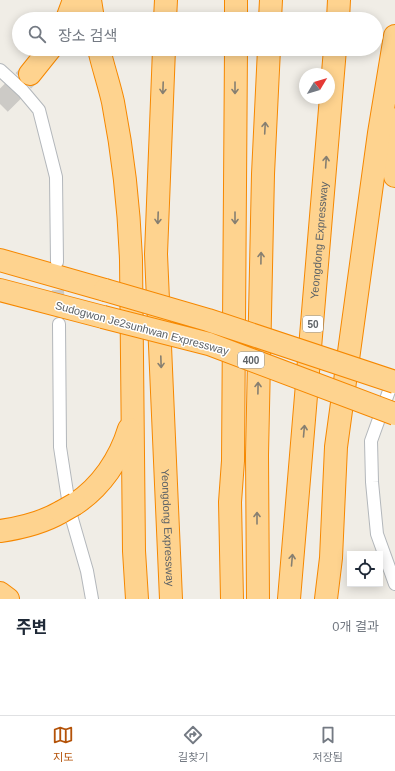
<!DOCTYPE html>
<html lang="ko">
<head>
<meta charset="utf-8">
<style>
  :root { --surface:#fff; --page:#f6f6f7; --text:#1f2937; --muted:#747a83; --line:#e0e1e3; --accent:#b45309 }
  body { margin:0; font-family:Helvetica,"Noto Sans KR",sans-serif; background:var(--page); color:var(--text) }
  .controls { position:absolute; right:12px; bottom:12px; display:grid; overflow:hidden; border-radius:0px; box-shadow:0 2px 10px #0003 }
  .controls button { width:36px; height:36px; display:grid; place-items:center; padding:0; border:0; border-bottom:1px solid var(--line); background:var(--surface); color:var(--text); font:20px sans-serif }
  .compass { position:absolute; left:299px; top:68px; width:36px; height:36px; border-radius:50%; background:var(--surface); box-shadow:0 2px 10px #0003; rotate:52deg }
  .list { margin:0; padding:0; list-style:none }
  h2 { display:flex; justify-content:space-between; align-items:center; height:52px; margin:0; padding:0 16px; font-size:17px }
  h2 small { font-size:13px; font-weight:400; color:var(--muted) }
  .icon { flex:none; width:22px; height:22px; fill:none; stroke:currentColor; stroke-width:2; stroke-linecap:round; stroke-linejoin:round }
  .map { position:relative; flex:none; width:395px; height:599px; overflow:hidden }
  .search { position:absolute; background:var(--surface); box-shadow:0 2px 10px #0003; left:12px; right:12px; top:12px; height:44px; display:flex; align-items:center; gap:10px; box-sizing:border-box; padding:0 14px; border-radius:22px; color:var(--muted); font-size:15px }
  .sheet { height:116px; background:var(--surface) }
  nav { display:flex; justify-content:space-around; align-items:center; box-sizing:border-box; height:56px; border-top:1px solid var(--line); background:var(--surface); font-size:11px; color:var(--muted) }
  nav a { display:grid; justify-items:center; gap:2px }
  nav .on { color:var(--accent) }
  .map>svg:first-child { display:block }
</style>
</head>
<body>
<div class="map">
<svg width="395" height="599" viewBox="0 0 395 599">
  <rect width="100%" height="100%" fill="#f0ede6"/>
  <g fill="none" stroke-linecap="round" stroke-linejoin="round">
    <!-- minor-tunnel -->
    <path stroke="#cccac6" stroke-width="12" stroke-dasharray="12 6" stroke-linecap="butt" d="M 57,272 L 59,309"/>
    <!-- motorway-tunnel -->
    <path stroke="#cccac6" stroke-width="22" stroke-dasharray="22 11" stroke-linecap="butt" d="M 0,104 L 30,74"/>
    <!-- minor casing -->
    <g stroke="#b3b7bb" stroke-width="14">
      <path id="minor" d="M 0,70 L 23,91 L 39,110 L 56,177 L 57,262
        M 59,324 L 60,447 L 70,512 L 87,571 L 92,599
        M 394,377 L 371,441 L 372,482 L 377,534 L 395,584"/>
    </g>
    <!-- motorway casing -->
    <g stroke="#f68800" stroke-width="24">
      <g id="motorway">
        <path d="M 90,0 L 93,19"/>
        <path d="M 67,19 L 74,0"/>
        <path d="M 165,19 L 166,0"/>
        <path d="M 236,19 L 236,0"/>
        <path d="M 270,19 L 271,0"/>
        <path d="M 338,19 L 339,0"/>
        <path d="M 99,49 C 103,67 109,84 113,102 C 123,154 129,206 131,260 L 134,551 L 137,599"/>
        <path id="s1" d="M 164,49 L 156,254 L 171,599"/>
        <path d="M 30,74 L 50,49"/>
        <path d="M 392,119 L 391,128 L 395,176"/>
        <path d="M 0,260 L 105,290"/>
        <path d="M 0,290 L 103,317"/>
        <path d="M 75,504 C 101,487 120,459 129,429"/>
        <path d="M 0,531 C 21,528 42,523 61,512"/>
        <path d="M 0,593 L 8,599"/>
        <path d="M 232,599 L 230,502 L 233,461 L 236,49"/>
        <path d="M 258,599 L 257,455 L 263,174 L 269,49"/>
        <path id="s2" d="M 289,599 L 335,49"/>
        <path d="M 326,599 L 331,558 L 336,447 L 379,133 L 395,36"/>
      </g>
    </g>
    <!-- minor -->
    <use href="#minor" stroke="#fff" stroke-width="12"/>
    <!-- motorway -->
    <use href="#motorway" stroke="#fed38f" stroke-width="22"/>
    <!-- motorway-bridge casing -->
    <g stroke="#f68800" stroke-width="24" stroke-linecap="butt">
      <path id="motorway-bridge" d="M 105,290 L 208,320 L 395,382
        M 103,317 L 209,344 L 395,414
        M 61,512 L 75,504"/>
    </g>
    <!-- motorway-bridge -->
    <use href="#motorway-bridge" stroke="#fed38f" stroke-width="22"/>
  </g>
  <!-- one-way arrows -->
  <defs><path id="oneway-shaft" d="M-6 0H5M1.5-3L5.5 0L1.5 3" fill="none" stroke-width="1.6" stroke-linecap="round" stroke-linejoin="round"/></defs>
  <g stroke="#867f71">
    <use href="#oneway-shaft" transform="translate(163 88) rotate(92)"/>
    <use href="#oneway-shaft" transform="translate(235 88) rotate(90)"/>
    <use href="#oneway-shaft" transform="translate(265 128) rotate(-87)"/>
    <use href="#oneway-shaft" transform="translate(326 162) rotate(-86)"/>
    <use href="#oneway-shaft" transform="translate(158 218) rotate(92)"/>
    <use href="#oneway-shaft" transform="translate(235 218) rotate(90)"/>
    <use href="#oneway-shaft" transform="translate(261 258) rotate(-89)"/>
    <use href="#oneway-shaft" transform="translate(161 362) rotate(88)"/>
    <use href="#oneway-shaft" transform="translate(258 388) rotate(-89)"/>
    <use href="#oneway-shaft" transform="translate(304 431) rotate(-85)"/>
    <use href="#oneway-shaft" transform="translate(257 518) rotate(-90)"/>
    <use href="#oneway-shaft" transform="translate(292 560) rotate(-85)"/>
  </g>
  <g text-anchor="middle" stroke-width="3" stroke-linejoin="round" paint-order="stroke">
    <!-- shield labels -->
    <g fill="#fff" stroke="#8e9295" stroke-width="1">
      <rect x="303" y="316" width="20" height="16" rx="3"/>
      <rect x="238" y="352" width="26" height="16" rx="3"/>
    </g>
    <g font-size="10" font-weight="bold" fill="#5e6367">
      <text x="313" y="328">50</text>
      <text x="251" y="364">400</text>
    </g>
    <!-- street labels -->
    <g font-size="11" fill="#5e6367" stroke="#fff">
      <text dy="4" stroke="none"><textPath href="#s2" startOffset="360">Yeongdong Expressway</textPath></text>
      <text transform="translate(142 328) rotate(15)" y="4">Sudogwon Je2sunhwan Expressway</text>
      <text dy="4" stroke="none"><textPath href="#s1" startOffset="479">Yeongdong Expressway</textPath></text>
    </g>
  </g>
</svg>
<div class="controls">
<button><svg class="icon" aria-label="locate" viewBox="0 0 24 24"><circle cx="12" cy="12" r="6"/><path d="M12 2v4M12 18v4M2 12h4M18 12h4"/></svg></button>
</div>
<svg class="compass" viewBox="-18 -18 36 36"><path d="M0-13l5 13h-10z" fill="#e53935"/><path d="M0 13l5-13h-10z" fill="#747a83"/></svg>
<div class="search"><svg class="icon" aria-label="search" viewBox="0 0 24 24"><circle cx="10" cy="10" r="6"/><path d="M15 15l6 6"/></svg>장소 검색</div>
</div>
<section class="sheet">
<h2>주변<small>0개 결과</small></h2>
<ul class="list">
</ul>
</section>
<nav>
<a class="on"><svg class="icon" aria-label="map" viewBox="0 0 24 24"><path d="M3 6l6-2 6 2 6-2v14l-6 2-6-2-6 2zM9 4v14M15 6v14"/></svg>지도</a>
<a><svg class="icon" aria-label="directions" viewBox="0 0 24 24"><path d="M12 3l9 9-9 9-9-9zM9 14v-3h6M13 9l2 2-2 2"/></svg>길찾기</a>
<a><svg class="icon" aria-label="saved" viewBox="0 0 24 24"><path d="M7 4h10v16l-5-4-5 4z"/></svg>저장됨</a>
</nav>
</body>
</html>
